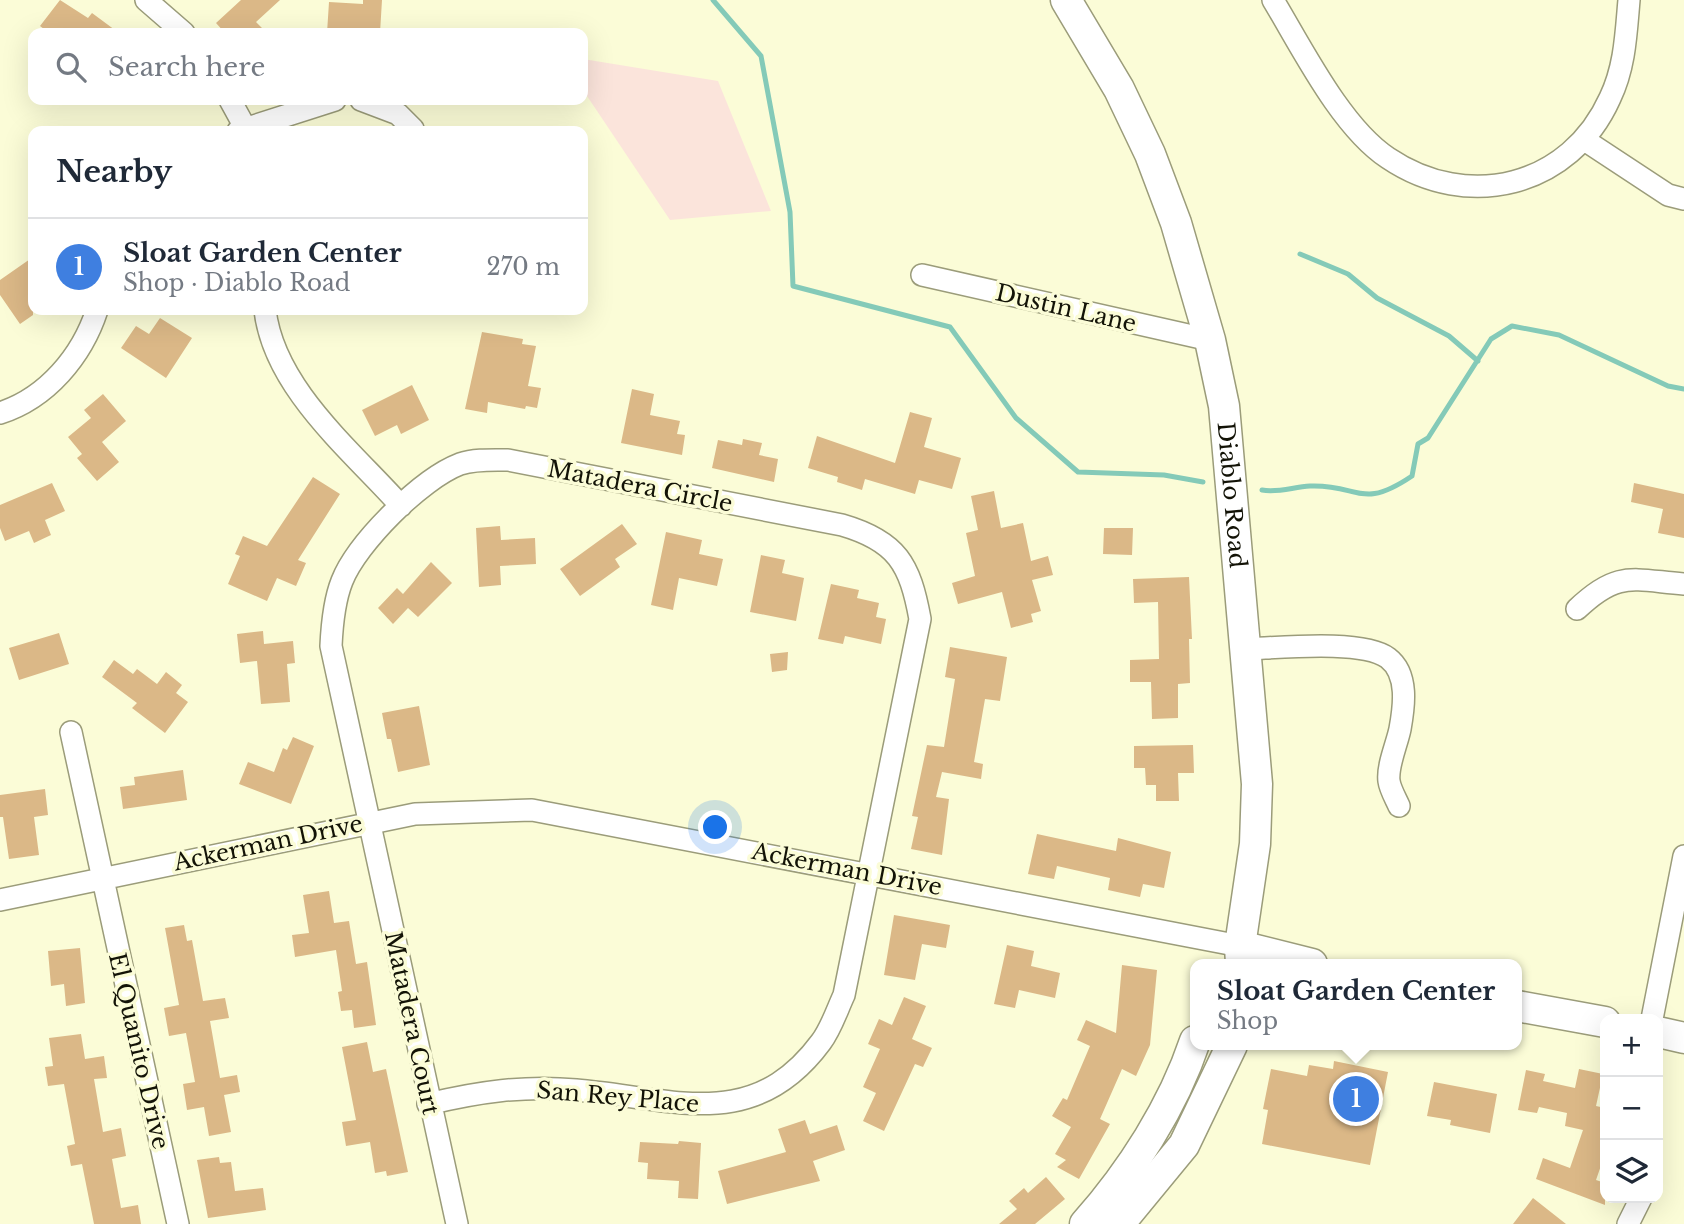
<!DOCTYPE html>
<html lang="en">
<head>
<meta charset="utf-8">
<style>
  :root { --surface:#fff; --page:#f6f6f7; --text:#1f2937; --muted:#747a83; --line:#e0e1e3; --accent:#7c3aed }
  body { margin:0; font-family:"Libre Baskerville",serif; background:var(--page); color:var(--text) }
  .controls { position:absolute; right:21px; bottom:21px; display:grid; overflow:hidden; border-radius:14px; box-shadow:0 7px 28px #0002 }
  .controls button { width:63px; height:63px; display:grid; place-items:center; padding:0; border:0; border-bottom:2px solid var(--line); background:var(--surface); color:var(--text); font:35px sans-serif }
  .you { position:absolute; left:716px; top:828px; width:24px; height:24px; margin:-18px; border:5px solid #fff; border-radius:50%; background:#1a73e8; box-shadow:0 0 0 10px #1a73e833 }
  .badge { display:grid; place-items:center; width:46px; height:46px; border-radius:50%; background:var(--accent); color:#fff; font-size:23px; font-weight:700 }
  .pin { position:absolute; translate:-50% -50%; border:4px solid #fff; box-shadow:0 2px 7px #0006 }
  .popup { position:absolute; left:1190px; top:959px; width:332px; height:91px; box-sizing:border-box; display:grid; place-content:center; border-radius:14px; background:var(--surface); filter:drop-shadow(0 2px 5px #0005); font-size:23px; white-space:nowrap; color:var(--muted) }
  .popup b { font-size:26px; color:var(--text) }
  .popup::after { content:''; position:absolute; left:50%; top:100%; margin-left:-14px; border:14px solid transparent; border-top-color:var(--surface) }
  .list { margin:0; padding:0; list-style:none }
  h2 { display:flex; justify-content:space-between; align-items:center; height:91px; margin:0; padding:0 28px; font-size:30px }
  h2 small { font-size:23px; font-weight:400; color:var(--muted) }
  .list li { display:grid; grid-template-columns:46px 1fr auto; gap:21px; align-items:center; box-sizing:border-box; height:98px; padding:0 28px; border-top:2px solid var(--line) }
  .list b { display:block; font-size:26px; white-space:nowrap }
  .list p { margin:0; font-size:23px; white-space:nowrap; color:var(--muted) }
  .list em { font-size:23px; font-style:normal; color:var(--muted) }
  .icon { flex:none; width:38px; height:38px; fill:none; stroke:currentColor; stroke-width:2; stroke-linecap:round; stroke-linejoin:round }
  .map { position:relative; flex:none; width:1684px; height:1224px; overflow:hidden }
  .search { position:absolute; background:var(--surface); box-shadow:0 7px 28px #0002; left:28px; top:28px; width:560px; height:77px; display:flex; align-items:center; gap:18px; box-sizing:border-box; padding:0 24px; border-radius:14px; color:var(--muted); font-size:26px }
  .panel { position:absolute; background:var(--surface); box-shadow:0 7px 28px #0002; left:28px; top:126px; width:560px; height:189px; border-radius:14px }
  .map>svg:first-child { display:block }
</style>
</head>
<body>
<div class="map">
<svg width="1684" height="1224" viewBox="0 0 1684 1224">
  <rect width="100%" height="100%" fill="#fbfcd7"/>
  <!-- green -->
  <path fill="#fbe4db" d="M 583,59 L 718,81 L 771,211 L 670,220 L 583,90 Z"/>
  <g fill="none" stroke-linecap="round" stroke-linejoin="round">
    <!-- stream -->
    <path stroke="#84cab8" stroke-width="5" d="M 713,0 L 761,56 L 790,212 L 793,286 L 950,327 L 1016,418 L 1078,472 L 1164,475 L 1203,482
      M 1300,254 L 1348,274 L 1377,298 L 1449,336 L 1478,361
      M 1262,490 C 1278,493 1293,487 1310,486 C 1360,484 1360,511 1412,476 L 1418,444 L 1428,438 L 1491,339 L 1512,326 L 1559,335 L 1668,386 L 1684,389"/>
  </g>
  <!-- building -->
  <path fill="#dbb887" d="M 60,0 L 88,18 L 92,13 L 119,33 L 49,33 L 40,26 Z
    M 241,0 L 280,0 L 256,22 L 267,33 L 225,33 L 216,23 Z
    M 363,0 L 382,0 L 380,33 L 327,33 L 329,2 L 363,4 Z
    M 33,257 L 33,315 L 20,324 L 0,295 L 0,280 Z
    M 160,318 L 192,338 L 166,378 L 121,348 L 136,326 L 149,334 Z
    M 482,332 L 523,339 L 522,344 L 536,346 L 528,386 L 541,388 L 537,408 L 526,406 L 525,409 L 488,402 L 487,413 L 465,409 Z
    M 412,385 L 429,420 L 401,434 L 397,425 L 375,436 L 362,410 Z
    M 632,389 L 654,394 L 650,415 L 680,421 L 677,434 L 685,435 L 682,455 L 621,443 Z
    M 103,394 L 126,421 L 102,442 L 119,462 L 97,481 L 77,458 L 82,454 L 68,437 L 91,418 L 84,410 Z
    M 910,412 L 932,418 L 924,447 L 961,458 L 952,489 L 919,480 L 915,494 L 865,479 L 862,490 L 837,482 L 838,477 L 808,468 L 817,436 L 895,463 Z
    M 743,439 L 762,443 L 759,455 L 778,459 L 774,482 L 712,468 L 718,440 L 742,445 Z
    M 313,477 L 340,494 L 298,560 L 306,563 L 296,586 L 277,578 L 267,601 L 228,584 L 240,556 L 235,554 L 243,536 L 267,546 Z
    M 52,483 L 65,511 L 45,520 L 51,535 L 34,543 L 29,531 L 5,541 L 0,528 L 0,505 Z
    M 1634,483 L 1684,494 L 1684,538 L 1658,533 L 1663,509 L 1631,502 Z
    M 994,491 L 1001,528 L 1023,523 L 1031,561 L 1048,556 L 1053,575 L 1032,580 L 1041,611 L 1031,614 L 1033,622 L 1011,628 L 1002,592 L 958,604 L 952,583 L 975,576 L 966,533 L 978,530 L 971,496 Z
    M 622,524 L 637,544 L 615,559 L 620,567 L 580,596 L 560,569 Z
    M 500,526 L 501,540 L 535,538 L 536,564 L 500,566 L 501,585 L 479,587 L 476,528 Z
    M 1104,528 L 1133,528 L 1132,555 L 1103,554 Z
    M 666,532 L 702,540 L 699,554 L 723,559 L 717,586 L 679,578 L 673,610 L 651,605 Z
    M 761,555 L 785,560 L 782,573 L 804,578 L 796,621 L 750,612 Z
    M 431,562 L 452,583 L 418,617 L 408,608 L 393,624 L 378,608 L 397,588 L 403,594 Z
    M 1189,577 L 1192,639 L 1189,639 L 1190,683 L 1178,684 L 1178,718 L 1152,719 L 1151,682 L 1130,682 L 1130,660 L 1159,659 L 1158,602 L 1134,603 L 1133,579 Z
    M 831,584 L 859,590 L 857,598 L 879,603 L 876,617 L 886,619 L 881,644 L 845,636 L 843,644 L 818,639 Z
    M 263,631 L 264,644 L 293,641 L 295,663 L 287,664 L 290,702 L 261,704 L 257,661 L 240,663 L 237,634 Z
    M 59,633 L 69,664 L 19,680 L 9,648 Z
    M 950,647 L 1007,657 L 1000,701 L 985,699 L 974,762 L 983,764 L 981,779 L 942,772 L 936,797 L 949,799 L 942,855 L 911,849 L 918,817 L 912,816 L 927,745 L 944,747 L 955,679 L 945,677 Z
    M 788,652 L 787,670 L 772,672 L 770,654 Z
    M 114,660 L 133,674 L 137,669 L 157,684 L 166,672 L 182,685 L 176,693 L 188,702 L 165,733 L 132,708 L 137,703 L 102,677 Z
    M 419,706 L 430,765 L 398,772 L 391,739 L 387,739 L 382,713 Z
    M 293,737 L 314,746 L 291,804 L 239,784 L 248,762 L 274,772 L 283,748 L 287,750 Z
    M 1193,745 L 1194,773 L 1178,773 L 1179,801 L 1156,801 L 1156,785 L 1146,785 L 1145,768 L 1134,768 L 1134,746 Z
    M 183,770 L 187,800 L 123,809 L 120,787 L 135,785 L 134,777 Z
    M 45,789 L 48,815 L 34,817 L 39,855 L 9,859 L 3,817 L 0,817 L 0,795 Z
    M 1037,834 L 1116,851 L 1118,838 L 1171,852 L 1164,888 L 1143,884 L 1140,897 L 1108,890 L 1110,878 L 1057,866 L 1054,879 L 1028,874 Z
    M 329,891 L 334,923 L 349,921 L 356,964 L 367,962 L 376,1025 L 354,1028 L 352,1010 L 341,1011 L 338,992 L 342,991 L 336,950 L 295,957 L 292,935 L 309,933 L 303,895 Z
    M 894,915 L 950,925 L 946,948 L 922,944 L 915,980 L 884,975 Z
    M 184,925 L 187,941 L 192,940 L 203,1001 L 225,998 L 229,1018 L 210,1021 L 220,1078 L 237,1075 L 240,1092 L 224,1095 L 231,1132 L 209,1136 L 204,1107 L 187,1110 L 183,1084 L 195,1082 L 186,1033 L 169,1036 L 164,1008 L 179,1005 L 165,928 Z
    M 1007,945 L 1034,951 L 1031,966 L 1060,973 L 1055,998 L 1019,990 L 1015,1008 L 994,1004 Z
    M 80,948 L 85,1003 L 66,1006 L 64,984 L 51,986 L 48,951 Z
    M 1122,965 L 1157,970 L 1150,1045 L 1136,1076 L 1122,1069 L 1100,1119 L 1110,1124 L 1079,1179 L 1057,1167 L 1066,1160 L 1055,1154 L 1071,1127 L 1052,1116 L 1063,1098 L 1067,1100 L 1090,1046 L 1077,1040 L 1086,1020 L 1116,1033 Z
    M 904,997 L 926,1006 L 912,1039 L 932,1048 L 923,1067 L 915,1064 L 884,1131 L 863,1121 L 876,1093 L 863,1087 L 880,1049 L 868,1044 L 879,1019 L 892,1025 Z
    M 81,1034 L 85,1059 L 104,1056 L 107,1078 L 94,1079 L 103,1132 L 121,1128 L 126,1156 L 112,1159 L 121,1208 L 138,1205 L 141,1224 L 94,1224 L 82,1164 L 71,1166 L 67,1146 L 75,1144 L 64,1084 L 48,1086 L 45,1067 L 53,1066 L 49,1038 Z
    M 367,1042 L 373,1072 L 386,1069 L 408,1172 L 387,1176 L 386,1171 L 375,1173 L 370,1142 L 346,1146 L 342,1122 L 356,1120 L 342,1047 Z
    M 1334,1061 L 1388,1072 L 1370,1165 L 1262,1144 L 1268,1110 L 1263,1109 L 1271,1069 L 1307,1076 L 1309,1065 L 1333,1069 Z
    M 1579,1069 L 1603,1074 L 1596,1106 L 1605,1108 L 1600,1152 L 1605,1154 L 1596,1180 L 1605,1183 L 1605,1205 L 1536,1179 L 1543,1158 L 1570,1168 L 1583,1130 L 1565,1126 L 1567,1113 L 1539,1107 L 1537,1113 L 1518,1110 L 1526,1070 L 1545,1074 L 1543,1081 L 1575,1088 Z
    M 1434,1082 L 1497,1094 L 1490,1133 L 1450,1125 L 1451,1120 L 1427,1116 Z
    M 805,1120 L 810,1134 L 837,1125 L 845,1150 L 813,1161 L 820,1181 L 727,1204 L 718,1171 L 786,1152 L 778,1129 Z
    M 679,1141 L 701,1143 L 698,1199 L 678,1198 L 679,1181 L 647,1179 L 648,1163 L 638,1162 L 640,1142 L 678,1144 Z
    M 219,1157 L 220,1163 L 231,1162 L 235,1191 L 263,1188 L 266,1210 L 208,1218 L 197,1160 Z
    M 1046,1177 L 1065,1199 L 1035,1224 L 999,1224 L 1017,1209 L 1009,1201 L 1024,1188 L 1028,1193 Z
    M 1533,1198 L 1566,1224 L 1513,1224 Z"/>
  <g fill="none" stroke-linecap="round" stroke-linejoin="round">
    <!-- street casing -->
    <g stroke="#9b9c7a" stroke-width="24">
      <path id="street" d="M 146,0 L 184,33
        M 1273,0 C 1302,48 1341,127 1388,158 C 1468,212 1570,187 1610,98 C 1625,67 1626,34 1629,0
        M 230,100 L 247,131
        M 361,100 L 398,114 L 413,129
        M 238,131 L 335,100
        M 1586,141 L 1668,195 L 1684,199
        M 922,275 L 1210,340
        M 265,310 C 274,388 351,450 401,506
        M 0,413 C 47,398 82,356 97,310
        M 1577,609 C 1618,570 1632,580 1684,584
        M 1245,649 C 1277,648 1363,639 1388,658 C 1409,674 1404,707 1400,729 C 1397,744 1387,766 1389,781 C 1390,789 1396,799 1399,806
        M 71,732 L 178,1224
        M 0,900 L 415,814 L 532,810 L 1240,946
        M 1652,1019 L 1684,856
        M 428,1104 C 478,1092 525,1085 576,1090 C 672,1098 753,1134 821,1042 C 831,1029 837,1010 844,995 L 920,619 C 910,564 897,541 842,525 L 508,460 C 492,460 475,459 460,464 C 421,479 357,543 342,581 C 334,601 332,624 331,646 L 457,1224
        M 1628,1224 L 1641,1198"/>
    </g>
    <!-- secondary casing -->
    <g stroke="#9b9c7a" stroke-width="33">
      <g id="secondary">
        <path id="s1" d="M 1066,0 L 1119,89 L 1150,154 L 1176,223 L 1210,340 L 1224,406 L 1257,784 L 1255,844 L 1240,946 L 1241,964"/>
        <path d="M 1240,946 L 1312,964"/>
        <path d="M 1517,1006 L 1605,1022"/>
        <path d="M 1658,1032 L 1684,1038"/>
        <path d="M 1085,1224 C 1131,1172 1173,1107 1195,1041"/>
        <path d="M 1119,1224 L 1184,1145 L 1232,1045"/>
      </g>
    </g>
    <!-- street -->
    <use href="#street" stroke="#fff" stroke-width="21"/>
    <!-- secondary -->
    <use href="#secondary" stroke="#fff" stroke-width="30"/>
  </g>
  <g text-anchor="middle" stroke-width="7" stroke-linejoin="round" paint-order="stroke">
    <!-- street labels -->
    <g font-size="23" fill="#131307" stroke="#fbfcd7">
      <text transform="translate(1066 308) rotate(13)" y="8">Dustin Lane</text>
      <text transform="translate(640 486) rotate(11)" y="8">Matadera Circle</text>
      <text dy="8" stroke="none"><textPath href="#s1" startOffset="528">Diablo Road</textPath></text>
      <text transform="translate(268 843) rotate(-12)" y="8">Ackerman Drive</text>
      <text transform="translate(847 869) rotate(11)" y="8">Ackerman Drive</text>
      <text transform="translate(412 1023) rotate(78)" y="8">Matadera Court</text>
      <text transform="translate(139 1051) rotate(77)" y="8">El Quanito Drive</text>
      <text transform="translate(618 1097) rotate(5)" y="8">San Rey Place</text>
    </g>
  </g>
</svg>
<div class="controls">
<button>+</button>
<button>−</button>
<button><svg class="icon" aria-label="layers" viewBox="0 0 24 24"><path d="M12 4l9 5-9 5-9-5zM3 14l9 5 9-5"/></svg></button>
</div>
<div class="you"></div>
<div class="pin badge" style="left:1356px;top:1099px;background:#3f7fe0">1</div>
<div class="popup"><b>Sloat Garden Center</b>Shop</div>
<div class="search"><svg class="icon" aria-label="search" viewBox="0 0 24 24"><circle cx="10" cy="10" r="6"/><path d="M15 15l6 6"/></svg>Search here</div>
<section class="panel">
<h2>Nearby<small></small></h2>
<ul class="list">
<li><span class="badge" style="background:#3f7fe0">1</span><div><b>Sloat Garden Center</b><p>Shop · Diablo Road</p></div><em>270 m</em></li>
</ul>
</section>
</div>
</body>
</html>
